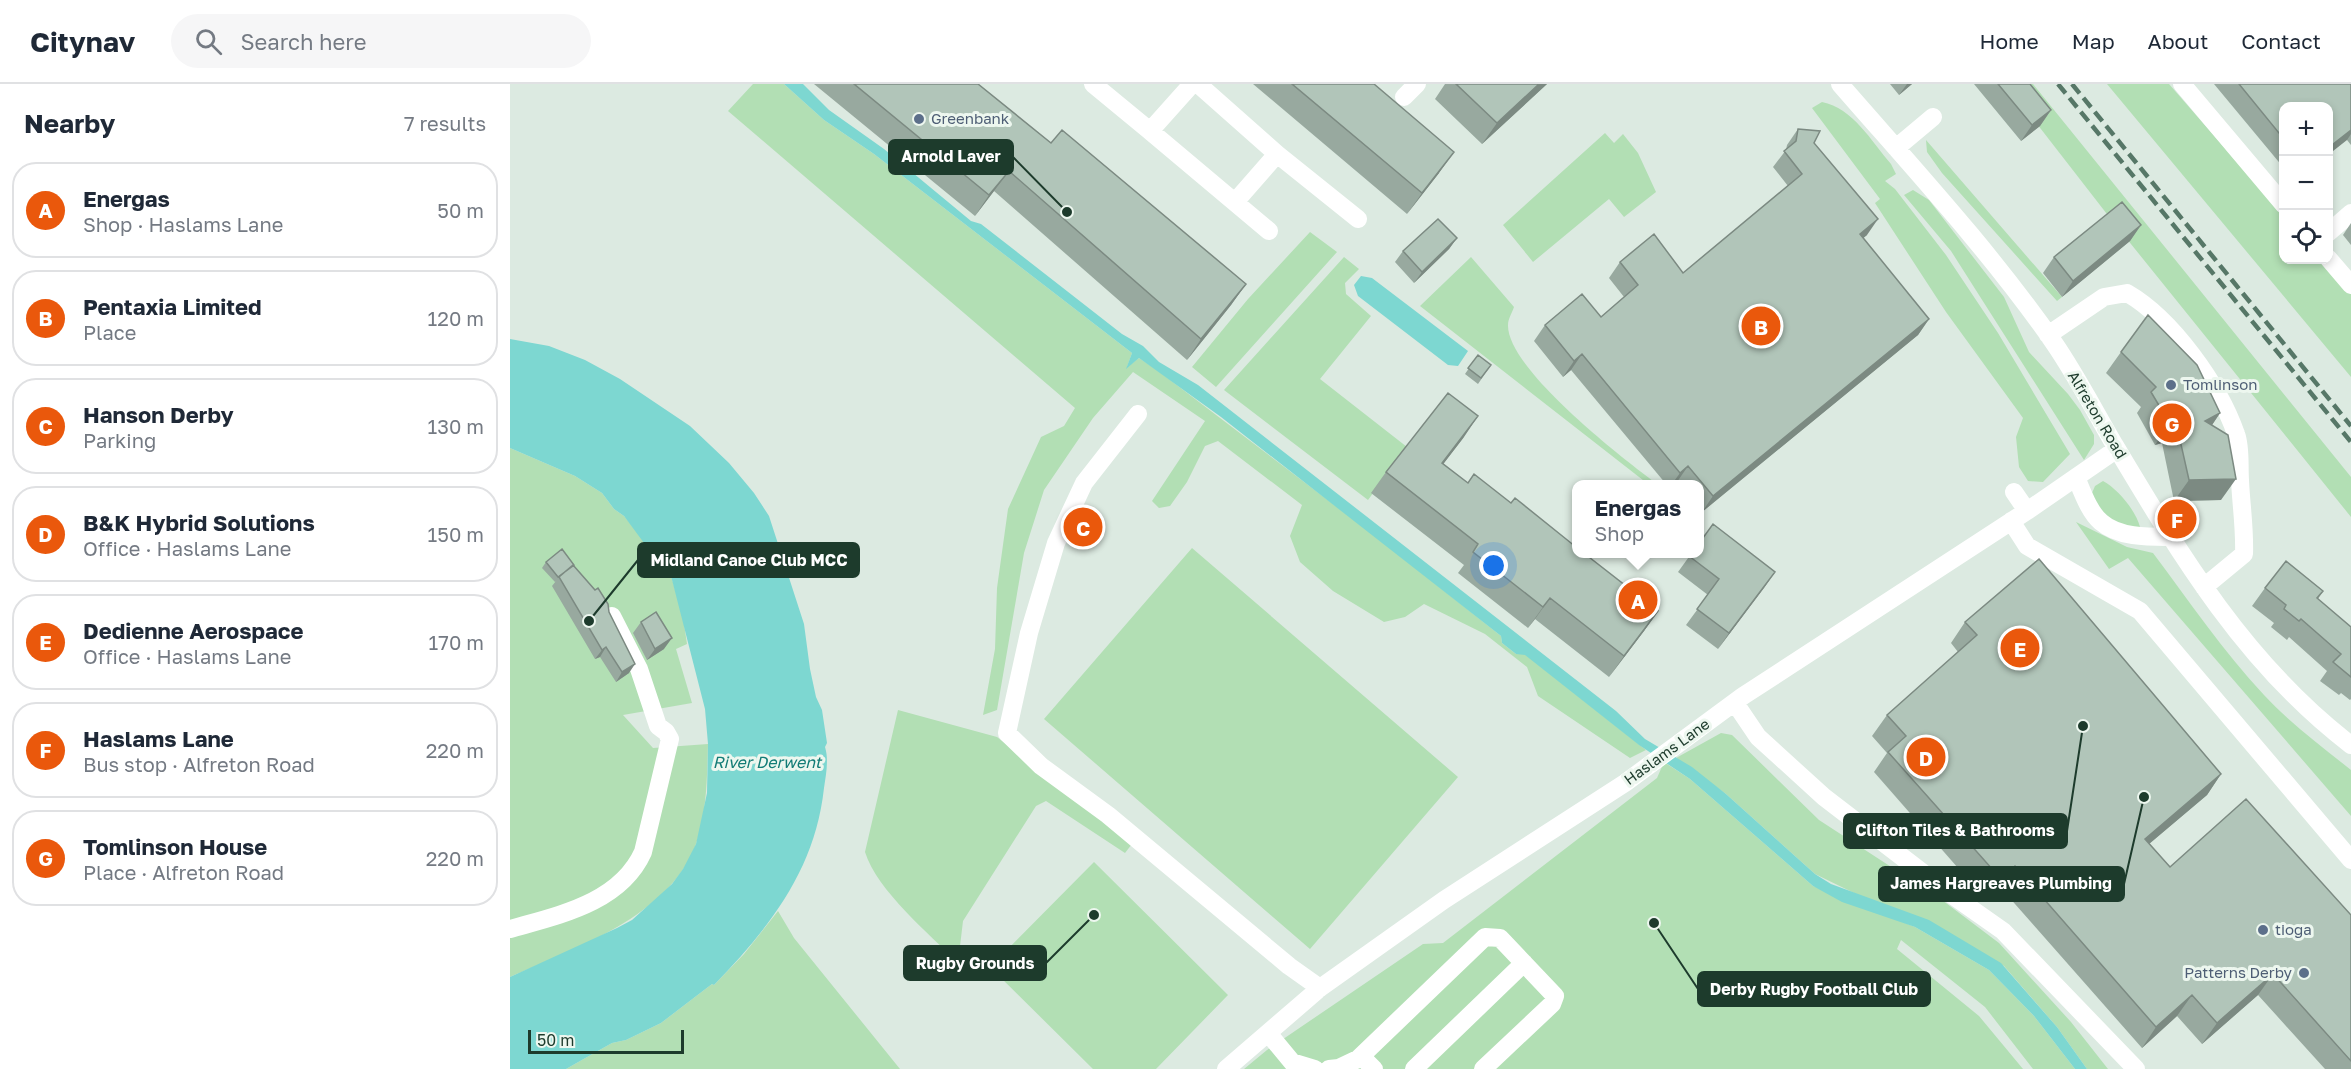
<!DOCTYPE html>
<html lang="en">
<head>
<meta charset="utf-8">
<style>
  :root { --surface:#fff; --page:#f6f6f7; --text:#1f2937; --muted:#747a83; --line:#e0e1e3; --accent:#ea580c }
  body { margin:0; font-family:"Golos Text",sans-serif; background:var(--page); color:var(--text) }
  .controls { position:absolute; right:18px; top:18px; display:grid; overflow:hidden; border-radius:12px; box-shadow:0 3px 9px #0003 }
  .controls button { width:54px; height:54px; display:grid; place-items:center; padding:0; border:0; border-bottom:2px solid var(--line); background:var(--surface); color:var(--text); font:30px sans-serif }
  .scale { position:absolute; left:18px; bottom:15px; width:156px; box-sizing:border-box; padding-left:6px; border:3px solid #1d3b2c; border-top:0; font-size:16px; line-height:21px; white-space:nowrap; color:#1d3b2c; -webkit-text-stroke:4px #edf7ef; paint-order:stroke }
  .you { position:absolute; left:984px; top:482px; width:21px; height:21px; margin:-15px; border:4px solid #fff; border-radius:50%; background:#1a73e8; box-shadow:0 0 0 9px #1a73e833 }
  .badge { display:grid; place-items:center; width:39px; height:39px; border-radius:50%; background:var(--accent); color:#fff; font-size:20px; font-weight:700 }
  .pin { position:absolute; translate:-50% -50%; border:3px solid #fff; box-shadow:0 2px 6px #0006 }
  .popup { position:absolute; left:1062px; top:396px; width:132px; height:78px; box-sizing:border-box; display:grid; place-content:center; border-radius:12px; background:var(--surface); filter:drop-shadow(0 2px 4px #0005); font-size:20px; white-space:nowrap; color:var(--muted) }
  .popup b { font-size:22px; color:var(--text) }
  .popup::after { content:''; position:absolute; left:50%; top:100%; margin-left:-12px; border:12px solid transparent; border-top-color:var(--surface) }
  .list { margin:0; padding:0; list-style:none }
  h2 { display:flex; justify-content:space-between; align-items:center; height:78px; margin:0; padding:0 24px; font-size:26px }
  h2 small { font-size:20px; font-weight:400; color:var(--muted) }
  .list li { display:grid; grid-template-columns:39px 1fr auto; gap:18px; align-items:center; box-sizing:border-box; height:96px; margin:0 12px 12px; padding:0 12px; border:2px solid var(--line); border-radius:24px }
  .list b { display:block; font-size:22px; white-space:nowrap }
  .list p { margin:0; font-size:20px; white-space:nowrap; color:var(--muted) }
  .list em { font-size:20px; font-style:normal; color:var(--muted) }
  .icon { flex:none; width:33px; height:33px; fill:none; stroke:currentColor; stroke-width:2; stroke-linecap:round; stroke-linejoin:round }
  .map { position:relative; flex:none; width:1841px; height:985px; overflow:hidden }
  header { display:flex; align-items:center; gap:36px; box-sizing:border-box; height:84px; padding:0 30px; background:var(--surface); border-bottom:2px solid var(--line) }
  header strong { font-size:28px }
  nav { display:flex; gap:33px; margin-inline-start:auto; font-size:21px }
  .search { width:420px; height:54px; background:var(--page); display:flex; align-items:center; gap:15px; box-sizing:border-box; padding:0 21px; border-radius:33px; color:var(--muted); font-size:22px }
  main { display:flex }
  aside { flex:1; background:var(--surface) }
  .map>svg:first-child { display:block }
</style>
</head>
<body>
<header>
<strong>Citynav</strong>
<div class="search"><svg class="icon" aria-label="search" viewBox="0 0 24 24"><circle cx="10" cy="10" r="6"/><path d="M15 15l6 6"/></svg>Search here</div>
<nav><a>Home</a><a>Map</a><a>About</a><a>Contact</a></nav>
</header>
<main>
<aside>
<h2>Nearby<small>7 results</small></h2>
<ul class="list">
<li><span class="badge">A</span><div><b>Energas</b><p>Shop · Haslams Lane</p></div><em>50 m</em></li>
<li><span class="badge">B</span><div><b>Pentaxia Limited</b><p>Place</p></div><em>120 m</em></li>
<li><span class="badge">C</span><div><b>Hanson Derby</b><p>Parking</p></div><em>130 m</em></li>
<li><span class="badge">D</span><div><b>B&amp;K Hybrid Solutions</b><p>Office · Haslams Lane</p></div><em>150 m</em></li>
<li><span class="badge">E</span><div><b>Dedienne Aerospace</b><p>Office · Haslams Lane</p></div><em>170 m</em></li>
<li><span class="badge">F</span><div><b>Haslams Lane</b><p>Bus stop · Alfreton Road</p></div><em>220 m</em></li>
<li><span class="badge">G</span><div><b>Tomlinson House</b><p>Place · Alfreton Road</p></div><em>220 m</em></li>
</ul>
</aside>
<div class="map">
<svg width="1841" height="985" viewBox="0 0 1841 985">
  <rect width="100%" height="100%" fill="#dceae1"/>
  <!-- green -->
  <path fill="#b2dfb4" d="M 243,0 L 274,0 L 314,36 L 364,70 L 622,269 L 617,283 L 629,274 L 647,286 L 865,452 L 991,552 L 992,559 L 1006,570 L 1015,570 L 1136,666 L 1120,674 L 1028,612 L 1017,583 L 975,550 L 914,520 L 895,533 L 874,538 L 823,507 L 790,478 L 780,452 L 792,421 L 708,357 L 695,362 L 677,398 L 660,422 L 649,424 L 642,417 L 695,337 L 623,288 L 583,334 L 534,406 L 514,469 L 487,626 L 473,631 L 485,565 L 487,504 L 498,425 L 531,353 L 554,342 L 565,324 L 218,27 Z
    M 1496,0 L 1523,0 L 1841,393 L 1841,433 L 1600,134 Z
    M 1597,0 L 1659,0 L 1773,131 L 1774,176 L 1812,176 L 1841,208 L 1841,293 Z
    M 1312,18 C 1343,24 1361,57 1381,80 L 1386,90 L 1375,97 L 1385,105 L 1436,171 L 1488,249 L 1560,370 L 1533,398 L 1518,397 L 1509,383 L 1506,353 L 1513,334 L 1436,228 L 1365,119 L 1370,115 L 1302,24 Z
    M 1095,49 L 1104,59 L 1113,50 L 1128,69 L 1146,108 L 1114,133 L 1099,115 L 1023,178 L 993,141 Z
    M 1416,56 L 1552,213 L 1547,217 L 1432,89 L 1417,68 Z
    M 1403,106 L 1419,116 L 1494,213 L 1519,268 L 1558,310 L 1570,326 L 1584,351 L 1584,360 L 1574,376 L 1441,167 L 1394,111 Z
    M 800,148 L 827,168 L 706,303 L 682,283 L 738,215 Z
    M 834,173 L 849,185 L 835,199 L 836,210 L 861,232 L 810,295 L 897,363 L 858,416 L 714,306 Z
    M 961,173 L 1004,223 C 1002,229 998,235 998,241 C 997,285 1112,374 1147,400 L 1138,400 L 910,222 Z
    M 0,364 L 65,392 L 92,409 L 104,425 L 114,432 L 160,488 L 173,533 L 177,560 L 166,565 L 182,619 L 113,631 L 143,664 L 198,660 C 197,693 197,729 186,760 C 160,832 64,865 0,893 Z
    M 1593,397 C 1608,405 1626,427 1630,443 C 1601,445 1592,433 1582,409 L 1585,402 Z
    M 1566,438 L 1617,463 L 1643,469 C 1679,517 1713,567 1754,611 C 1780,639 1811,662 1841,686 L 1841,732 L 1618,474 L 1599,485 Z
    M 682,464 L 948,693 L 800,865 L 534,635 Z
    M 388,626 L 487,653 L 622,760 L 615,769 L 536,717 L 526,722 L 453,837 L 448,879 C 420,850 367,807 355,768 Z
    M 1211,649 L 1222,651 L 1309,736 L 1432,816 L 1489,859 L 1561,938 L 1598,985 L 1577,985 L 1547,943 L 1494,882 L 1305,790 L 1216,710 L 1166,674 Z
    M 1154,678 L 1180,695 L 1303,802 L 1405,843 L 1479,886 L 1524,932 L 1565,985 L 1523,985 L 1475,923 L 1391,856 L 1387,865 L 1469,932 L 1513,985 L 734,985 L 757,966 L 913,860 L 933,859 L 1147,694 Z
    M 584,778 L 718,911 L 646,985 L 583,985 L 480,883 Z
    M 268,827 L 284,854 L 390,985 L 56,985 L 102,959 L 116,956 L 151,939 L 202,900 L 204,901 L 234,870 Z"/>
  <!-- water -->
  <path fill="#7dd7d1" d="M 274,0 L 293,0 L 319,26 L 374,65 L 461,137 L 471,140 L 612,250 L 633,262 L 649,278 L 688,301 L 1106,627 L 1135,655 L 1182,683 L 1216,710 L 1305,790 L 1321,800 L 1419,836 L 1491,879 L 1547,943 L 1577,985 L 1565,985 L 1524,932 L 1479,886 L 1405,843 L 1332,818 L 1303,802 L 1180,695 L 1129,661 L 1015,571 L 1006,570 L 992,559 L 991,552 L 711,333 L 629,274 L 616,285 L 622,269 L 364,70 L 314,36 Z
    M 851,192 L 862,194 L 958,267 L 948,282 L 938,281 L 848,212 L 844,201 Z
    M 0,255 L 39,262 L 75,276 L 110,295 L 180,342 L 219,379 L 244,409 L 259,432 L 294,540 L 300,585 L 306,613 L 312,626 L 317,659 L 315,663 C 319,676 316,690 314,704 C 305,786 260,843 204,901 L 202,900 L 151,939 L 116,956 L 102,959 L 56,985 L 0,985 L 0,893 L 107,844 L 122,836 L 162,800 L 173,785 L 186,760 L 197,709 L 198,660 L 195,625 L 160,488 L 154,486 L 114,432 L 104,425 L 92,409 L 65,392 L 0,364 Z"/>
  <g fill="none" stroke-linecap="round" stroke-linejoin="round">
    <!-- minor -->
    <path stroke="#fff" stroke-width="18" d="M 583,0 L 640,47 L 682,0
      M 688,0 L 767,70
      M 1330,0 C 1403,84 1480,167 1544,259 C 1566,291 1584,326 1604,360 C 1671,472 1736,581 1841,661
      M 1672,0 L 1774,121
      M 894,13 L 907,0
      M 640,47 L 759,147
      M 1386,64 L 1423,33
      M 725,118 L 767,70 L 848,135
      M 1818,149 L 1841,129
      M 1818,174 L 1841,201
      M 1538,251 L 1594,213 L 1617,209 C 1662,235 1709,301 1726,350 C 1731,363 1729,382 1730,396 C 1731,420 1735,445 1734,470 L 1694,503
      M 628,330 L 574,399 L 546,459 L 519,549 L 497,649 L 531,682 L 598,731 L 779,882 L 810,904
      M 1566,393 C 1572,407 1579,428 1591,438 C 1609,454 1640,453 1663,453
      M 1504,408 L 1517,427
      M 1501,437 L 1517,462 L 1630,527 L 1841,776
      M 1225,619 L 1248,653 L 1314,713 L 1439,809 L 1493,847 L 1626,985
      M 0,845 C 49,831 110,819 133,768 L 160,655 L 156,648 L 148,642 L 129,585 L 102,532
      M 758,949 L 782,978 L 805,985
      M 851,972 L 864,985
      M 716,985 L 810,904 L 934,816 L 1115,699 L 1233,612 L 1517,427 L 1607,365
      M 819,985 L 829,984 L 848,975 L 975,853 L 990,854 L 1045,912 L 1042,920 L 973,985
      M 904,985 L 1014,879"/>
    <!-- rail -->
    <path stroke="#567767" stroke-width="4.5" stroke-dasharray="12 6" stroke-linecap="butt" d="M 1548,0 L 1841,358
      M 1562,0 L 1841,342"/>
  </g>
  <!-- wall -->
  <path fill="#98a99f" d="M 304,0 L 468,0 L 541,59 L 736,200 L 721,221 L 677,276 L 484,107 L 465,132 Z
    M 743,0 L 864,0 L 929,89 L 897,130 Z
    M 935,0 L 1037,0 L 972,60 L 925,15 Z
    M 1380,0 L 1402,0 L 1389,11 Z
    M 1464,0 L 1520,0 L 1541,26 L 1530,42 L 1511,57 Z
    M 1704,0 L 1841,0 L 1841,61 L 1837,56 L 1773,22 L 1773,83 Z
    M 1288,45 L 1304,59 L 1357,151 L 1353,154 L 1419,235 L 1408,251 L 1192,428 L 1190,425 L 1190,400 L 1169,400 L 1167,398 L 1163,400 L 1156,400 L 1061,286 L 1053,293 L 1024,257 L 1035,241 L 1091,233 L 1114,213 L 1099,194 L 1110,178 L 1173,189 L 1278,102 L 1263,83 L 1276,66 L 1277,61 Z
    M 1841,139 L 1841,161 L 1833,151 Z
    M 1631,141 L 1620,157 L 1552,213 L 1533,189 L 1544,173 Z
    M 947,154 L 939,165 L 904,199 L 885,178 L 893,167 Z
    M 1611,268 L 1710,329 L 1702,341 L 1711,416 L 1664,417 L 1652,359 L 1645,361 L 1627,329 L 1631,323 L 1596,289 Z
    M 968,271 L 981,281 L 968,300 L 955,290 Z
    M 954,353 L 933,380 L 958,399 L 1001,419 L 1148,527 L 1134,547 L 1099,593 L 1025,535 L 1018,544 L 948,489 L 954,481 L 861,409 L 876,388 Z
    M 1181,470 L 1265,488 L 1208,565 L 1176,541 L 1198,511 L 1168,488 Z
    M 36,478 L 63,481 L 99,528 L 119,589 L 106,598 L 90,573 L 85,575 L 42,502 L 46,497 L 45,498 L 32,484 Z
    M 1755,504 L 1813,507 L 1808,515 L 1841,543 L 1841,615 L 1840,616 L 1831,609 L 1829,611 L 1810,597 L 1817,587 L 1779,553 L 1777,556 L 1761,543 L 1764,539 L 1742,522 Z
    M 131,538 L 154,565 L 137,576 L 123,549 Z
    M 1455,538 L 1711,690 L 1697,711 L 1639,760 L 1660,783 L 1841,831 L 1841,985 L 1815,985 L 1748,911 L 1692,960 L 1667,932 L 1632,964 L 1490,803 L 1476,816 L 1364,688 L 1377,669 L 1362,652 L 1377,631 L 1448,568 L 1441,559 Z"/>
  <!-- shaded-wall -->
  <path fill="#7c8a82" d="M 1029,0 L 1037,0 L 972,60 L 987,39 Z
    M 1397,0 L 1402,0 L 1389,11 Z
    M 1541,26 L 1530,42 L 1511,57 L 1522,41 Z
    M 1841,46 L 1841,50 L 1837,56 L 1818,71 L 1818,64 Z
    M 944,68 L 929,89 L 897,130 L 912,109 Z
    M 499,87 L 484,107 L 465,132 L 479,111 Z
    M 1368,135 L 1357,151 L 1339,166 L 1350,150 Z
    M 1631,141 L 1620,157 L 1552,213 L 1563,197 Z
    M 947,154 L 939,165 L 904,199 L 912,188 Z
    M 736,200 L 721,221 L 677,276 L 691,255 Z
    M 1419,235 L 1408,251 L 1192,428 L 1203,412 Z
    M 1072,270 L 1061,286 L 1053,293 L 1064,277 Z
    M 1710,329 L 1696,350 L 1695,337 Z
    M 968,332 L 954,353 L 918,400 L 932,379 Z
    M 1666,338 L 1652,359 L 1645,361 L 1660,340 Z
    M 1178,382 L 1167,398 L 1163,400 L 1162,400 L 1170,389 Z
    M 1726,395 L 1711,416 L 1664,417 L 1679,396 Z
    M 1265,488 L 1254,504 L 1208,565 L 1219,549 Z
    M 1040,514 L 1025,535 L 1018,544 L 1033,523 Z
    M 1148,527 L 1134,547 L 1099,593 L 1114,572 Z
    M 162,554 L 154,565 L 137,576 L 145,565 Z
    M 96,563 L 90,573 L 85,575 L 92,566 Z
    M 125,580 L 119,589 L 106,598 L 112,588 Z
    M 1711,690 L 1697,711 L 1620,776 L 1635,755 Z
    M 1505,782 L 1490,803 L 1476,816 L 1491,795 Z
    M 1763,890 L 1748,911 L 1692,960 L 1707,939 Z
    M 1682,911 L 1667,932 L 1632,964 L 1646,943 Z"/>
  <!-- building -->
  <path fill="#b1c5b9" stroke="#7c8a82" stroke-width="1.5" d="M 344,0 L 468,0 L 541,59 L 552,46 L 736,200 L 691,255 L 499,87 L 479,111 Z
    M 782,0 L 864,0 L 944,68 L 912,109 Z
    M 946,0 L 1029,0 L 987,39 Z
    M 1488,0 L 1520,0 L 1541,26 L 1522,41 Z
    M 1729,0 L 1841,0 L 1841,46 L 1818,64 L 1818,22 L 1773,22 L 1773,54 Z
    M 1288,45 L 1310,47 L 1304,59 L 1368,135 L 1350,150 L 1419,235 L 1203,412 L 1178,382 L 1170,389 L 1072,270 L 1064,277 L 1035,241 L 1072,210 L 1091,233 L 1128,201 L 1110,178 L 1144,150 L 1173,189 L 1292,90 L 1274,67 L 1286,57 Z
    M 1612,118 L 1631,141 L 1563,197 L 1544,173 Z
    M 928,135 L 947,154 L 912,188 L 893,167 Z
    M 1638,231 L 1687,281 L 1710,329 L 1695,337 L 1718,351 L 1726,395 L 1679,396 L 1666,338 L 1660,340 L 1641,308 L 1646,303 L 1611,268 Z
    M 968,271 L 981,281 L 971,294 L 958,284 Z
    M 938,309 L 968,332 L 932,379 L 958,399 L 964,390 L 1001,419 L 1005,414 L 1066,463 L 1066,470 L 1075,470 L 1148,527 L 1114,572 L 1040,514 L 1033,523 L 963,468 L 968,460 L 876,388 Z
    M 1203,440 L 1265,488 L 1219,549 L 1187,525 L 1209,495 L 1179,472 L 1181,470 L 1190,470 L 1190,458 Z
    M 52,465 L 64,481 L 48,493 L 36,478 Z
    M 1529,475 L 1711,690 L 1635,755 L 1660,783 L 1736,715 L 1841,831 L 1841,977 L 1763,890 L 1707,939 L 1682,911 L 1646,943 L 1505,782 L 1491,795 L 1378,668 L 1396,652 L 1377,631 L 1467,551 L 1455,538 Z
    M 1776,477 L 1813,507 L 1807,514 L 1841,543 L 1841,593 L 1823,578 L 1831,570 L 1791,535 L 1789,537 L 1774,525 L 1776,521 L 1755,504 Z
    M 63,481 L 85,506 L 88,504 L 98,520 L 99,528 L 125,580 L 112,588 L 96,563 L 92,566 L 49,493 Z
    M 146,528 L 162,554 L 145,565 L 131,538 Z"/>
  <!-- markers -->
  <g fill="#5c6f8a" stroke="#edf7ef" stroke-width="2">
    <circle cx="409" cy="35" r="6"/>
    <circle cx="1661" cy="301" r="6"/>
    <circle cx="1753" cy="846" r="6"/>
    <circle cx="1794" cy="889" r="6"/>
  </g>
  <g text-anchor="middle" stroke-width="6" stroke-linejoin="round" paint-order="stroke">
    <!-- service labels -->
    <g font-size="15" fill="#4e5e75" stroke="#edf7ef" text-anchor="start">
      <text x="421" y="40">Greenbank</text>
      <text x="1673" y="306">Tomlinson</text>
      <text x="1765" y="851">tioga</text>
      <text x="1782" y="894" text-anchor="end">Patterns Derby</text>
    </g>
    <!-- street labels -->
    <g font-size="15" fill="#1d3b2c" stroke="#edf7ef">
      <text transform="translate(1587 331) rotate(59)" y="5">Alfreton Road</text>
      <text transform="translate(1157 668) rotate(-36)" y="5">Haslams Lane</text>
    </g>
    <!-- water labels -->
    <g font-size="16" font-style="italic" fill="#127c76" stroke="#edf7ef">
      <text x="257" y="684">River Derwent</text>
    </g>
  </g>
  <!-- callouts -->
  <path fill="none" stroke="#1d3b2c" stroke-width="2" d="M557 128L503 73M79 537L128 476M1573 642L1557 747M1634 713L1614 800M584 831L536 879M1144 839L1188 905"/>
  <g fill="#1d3b2c" stroke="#edf7ef" stroke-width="2">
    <circle cx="557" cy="128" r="6"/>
    <circle cx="79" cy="537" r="6"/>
    <circle cx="1573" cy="642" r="6"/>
    <circle cx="1634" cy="713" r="6"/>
    <circle cx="584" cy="831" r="6"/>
    <circle cx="1144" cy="839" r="6"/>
  </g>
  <g fill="#1d3b2c" stroke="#1d3b2c" stroke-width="2">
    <rect x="379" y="56" width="124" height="34" rx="6"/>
    <rect x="128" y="459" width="221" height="34" rx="6"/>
    <rect x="1334" y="730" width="223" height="34" rx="6"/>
    <rect x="1369" y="783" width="245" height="34" rx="6"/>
    <rect x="394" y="862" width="142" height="34" rx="6"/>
    <rect x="1188" y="888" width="232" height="34" rx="6"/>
  </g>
  <g font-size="16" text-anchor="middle" font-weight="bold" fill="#fff">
    <text x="441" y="78">Arnold Laver</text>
    <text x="239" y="482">Midland Canoe Club MCC</text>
    <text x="1445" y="752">Clifton Tiles &amp; Bathrooms</text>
    <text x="1491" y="805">James Hargreaves Plumbing</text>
    <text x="465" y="885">Rugby Grounds</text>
    <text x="1304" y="911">Derby Rugby Football Club</text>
  </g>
</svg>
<div class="controls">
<button>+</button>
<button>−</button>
<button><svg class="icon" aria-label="locate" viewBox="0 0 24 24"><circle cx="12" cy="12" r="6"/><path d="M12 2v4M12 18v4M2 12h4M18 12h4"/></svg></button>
</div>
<div class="scale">50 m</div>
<div class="you"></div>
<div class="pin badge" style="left:1128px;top:516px">A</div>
<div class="popup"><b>Energas</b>Shop</div>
<div class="pin badge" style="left:1251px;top:242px">B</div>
<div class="pin badge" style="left:573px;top:443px">C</div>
<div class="pin badge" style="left:1416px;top:673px">D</div>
<div class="pin badge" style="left:1510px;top:564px">E</div>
<div class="pin badge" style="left:1667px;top:435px">F</div>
<div class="pin badge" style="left:1662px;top:339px">G</div>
</div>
</main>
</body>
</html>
